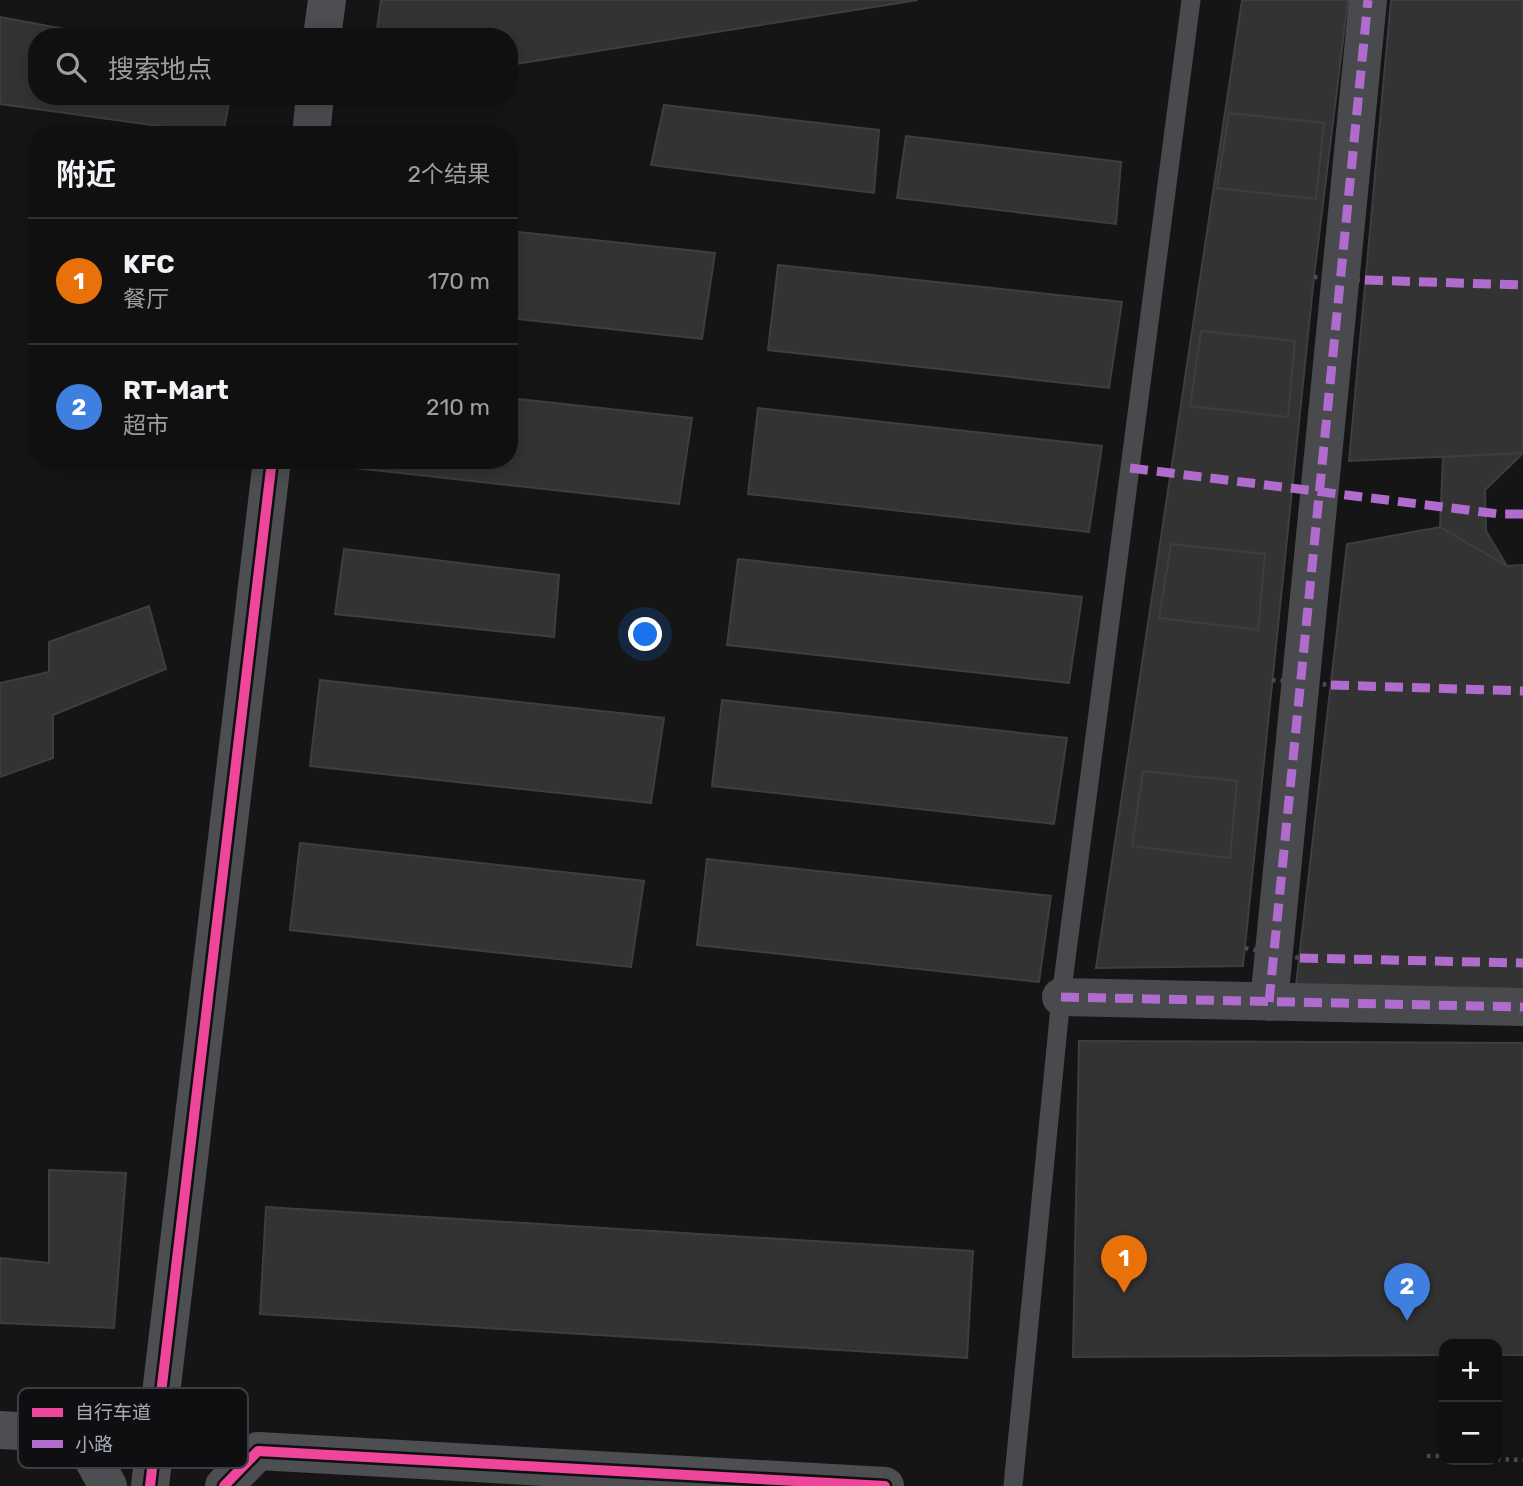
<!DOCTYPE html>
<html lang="zh">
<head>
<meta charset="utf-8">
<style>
  :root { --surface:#101010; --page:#191919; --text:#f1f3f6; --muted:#9c9d9f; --line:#303030; --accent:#72767e }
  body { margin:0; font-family:Rubik,"Noto Sans SC",sans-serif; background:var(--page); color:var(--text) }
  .controls { position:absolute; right:21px; bottom:21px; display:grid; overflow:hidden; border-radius:14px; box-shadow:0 4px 18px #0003 }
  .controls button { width:63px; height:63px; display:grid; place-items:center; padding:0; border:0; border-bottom:2px solid var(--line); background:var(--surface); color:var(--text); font:35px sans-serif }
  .you { position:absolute; left:646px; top:635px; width:24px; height:24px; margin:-18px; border:5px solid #fff; border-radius:50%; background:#1a73e8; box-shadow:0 0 0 10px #1a73e833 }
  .badge { display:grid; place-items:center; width:46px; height:46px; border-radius:50%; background:var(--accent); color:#fff; font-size:23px; font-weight:700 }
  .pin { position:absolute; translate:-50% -58px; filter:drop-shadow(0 2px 4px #0008) }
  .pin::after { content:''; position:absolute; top:37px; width:24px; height:21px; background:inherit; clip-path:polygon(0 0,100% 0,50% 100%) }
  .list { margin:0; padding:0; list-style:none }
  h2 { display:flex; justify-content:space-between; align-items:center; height:91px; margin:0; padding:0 28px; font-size:30px }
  h2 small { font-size:23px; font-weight:400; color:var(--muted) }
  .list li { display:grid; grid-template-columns:46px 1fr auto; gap:21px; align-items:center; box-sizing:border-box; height:126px; padding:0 28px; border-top:2px solid var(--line) }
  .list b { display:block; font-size:26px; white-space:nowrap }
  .list p { margin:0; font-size:23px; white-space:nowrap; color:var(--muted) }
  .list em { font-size:23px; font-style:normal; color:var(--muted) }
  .icon { flex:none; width:38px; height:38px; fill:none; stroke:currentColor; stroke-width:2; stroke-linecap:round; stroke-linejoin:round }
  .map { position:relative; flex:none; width:1523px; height:1486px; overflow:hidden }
  .search { position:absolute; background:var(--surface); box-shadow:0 4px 18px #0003; left:28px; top:28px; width:490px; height:77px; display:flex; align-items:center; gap:18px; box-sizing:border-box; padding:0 24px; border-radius:28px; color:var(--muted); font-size:26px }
  .panel { position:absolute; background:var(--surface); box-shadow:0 4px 18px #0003; left:28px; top:126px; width:490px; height:343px; border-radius:28px }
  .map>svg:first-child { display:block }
</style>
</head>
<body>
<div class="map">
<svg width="1523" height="1486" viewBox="0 0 1523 1486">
  <rect width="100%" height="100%" fill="#151515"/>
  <!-- building -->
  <path fill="#333334" stroke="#3d3e41" stroke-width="2" d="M 381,0 L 918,0 L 509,65 L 509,37 L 376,37 Z
    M 1242,0 L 1348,0 L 1314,277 L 1243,966 L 1096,968 Z
    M 1391,0 L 1523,0 L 1523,453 L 1349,461 Z
    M 0,17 L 107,37 L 37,37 L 37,96 L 230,96 L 223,135 L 0,104 Z
    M 664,105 L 879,130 L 874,193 L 651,165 Z
    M 1229,113 L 1324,123 L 1316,199 L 1217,188 Z
    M 906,136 L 1121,162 L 1116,224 L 897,198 Z
    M 509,231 L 715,253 L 702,339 L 509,318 Z
    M 778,265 L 1122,302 L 1109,388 L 768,350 Z
    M 1201,331 L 1295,341 L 1288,417 L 1190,406 Z
    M 509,398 L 692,418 L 679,504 L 338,466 L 338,460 L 509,460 Z
    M 758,408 L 1102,446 L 1089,532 L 748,494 Z
    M 1523,453 L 1485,490 L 1486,531 L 1507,566 L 1440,527 L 1443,457 Z
    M 1440,527 L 1507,566 L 1523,565 L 1523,993 L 1296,985 L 1347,544 Z
    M 1171,544 L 1265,554 L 1258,630 L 1159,618 Z
    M 344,549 L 559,575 L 554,637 L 335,614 Z
    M 738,559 L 1082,597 L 1069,683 L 727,645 Z
    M 149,606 L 166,669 L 53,715 L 53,758 L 0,777 L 0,683 L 49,672 L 49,642 Z
    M 320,680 L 664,718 L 651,803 L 310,766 Z
    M 722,700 L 1067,738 L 1054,824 L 712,786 Z
    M 1143,771 L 1237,781 L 1230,858 L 1132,846 Z
    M 300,843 L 644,881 L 631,967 L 290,930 Z
    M 707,859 L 1051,896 L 1039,982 L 697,945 Z
    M 1079,1041 L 1523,1043 L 1523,1355 L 1497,1355 L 1497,1344 L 1444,1344 L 1444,1355 L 1073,1357 Z
    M 49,1170 L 126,1173 L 114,1328 L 0,1323 L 0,1258 L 49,1263 Z
    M 266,1207 L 973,1251 L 967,1358 L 260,1314 Z"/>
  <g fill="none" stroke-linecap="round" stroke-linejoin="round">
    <!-- path -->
    <path stroke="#4a4c4f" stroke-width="4.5" stroke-dasharray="3.5 5" stroke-linecap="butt" d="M 1427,1456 L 1444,1456
      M 1497,1459 L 1523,1460"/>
    <!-- lane -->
    <path stroke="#484a4e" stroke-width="19" d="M 1013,1486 L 1061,997 L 1191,0"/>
    <!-- street -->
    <path stroke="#484a4e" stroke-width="38" d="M 1061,997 L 1523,1007
      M 1269,1002 L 1368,0"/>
    <!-- secondary -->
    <path stroke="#4c4e52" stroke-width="38" d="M 322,37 L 327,0
      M 311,135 L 315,96
      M 0,1430 L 79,1434 L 108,1486
      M 150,1486 L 272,460
      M 224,1486 L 258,1451 L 885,1486"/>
    <!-- path-bridge -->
    <path stroke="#4a4c4f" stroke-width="4.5" stroke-dasharray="3.5 5" stroke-linecap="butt" d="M 1314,277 L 1365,280
      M 1272,680 L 1331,685
      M 1245,948 L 1300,958"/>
    <!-- quiet -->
    <path stroke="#b06ccc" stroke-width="9" stroke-dasharray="18 9" stroke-linecap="butt" d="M 1365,280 L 1523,285
      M 1130,468 L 1499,514 L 1523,514
      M 1331,685 L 1523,691
      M 1300,958 L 1523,963
      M 1061,997 L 1523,1007
      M 1269,1002 L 1368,0"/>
    <!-- cycleway casing -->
    <g stroke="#0f0f11" stroke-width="15">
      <path id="cycleway" d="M 150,1486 L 272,460
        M 224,1486 L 258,1451 L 885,1486"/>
    </g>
    <!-- cycleway -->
    <use href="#cycleway" stroke="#ed469a" stroke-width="10"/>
  </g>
  <!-- legend -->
  <rect x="18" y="1388" width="230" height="80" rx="10" fill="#0f0f11" stroke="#3c3e43" stroke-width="2"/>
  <rect x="32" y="1408" width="31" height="9" fill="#ed469a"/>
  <rect x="32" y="1440" width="31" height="8" fill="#b06ccc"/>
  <g font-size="19" fill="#a4aab7">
    <text x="75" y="1419">自行车道</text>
    <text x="75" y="1451">小路</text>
  </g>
</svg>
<div class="controls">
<button>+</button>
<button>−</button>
</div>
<div class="you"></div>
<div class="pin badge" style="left:1124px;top:1293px;background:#e8710a">1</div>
<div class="pin badge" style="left:1407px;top:1321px;background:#3f7fe0">2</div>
<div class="search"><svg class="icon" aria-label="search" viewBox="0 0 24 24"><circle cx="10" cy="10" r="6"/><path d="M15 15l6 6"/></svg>搜索地点</div>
<section class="panel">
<h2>附近<small>2个结果</small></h2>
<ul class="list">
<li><span class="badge" style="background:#e8710a">1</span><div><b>KFC</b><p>餐厅</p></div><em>170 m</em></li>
<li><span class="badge" style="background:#3f7fe0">2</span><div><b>RT-Mart</b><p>超市</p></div><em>210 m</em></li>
</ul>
</section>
</div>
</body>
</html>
